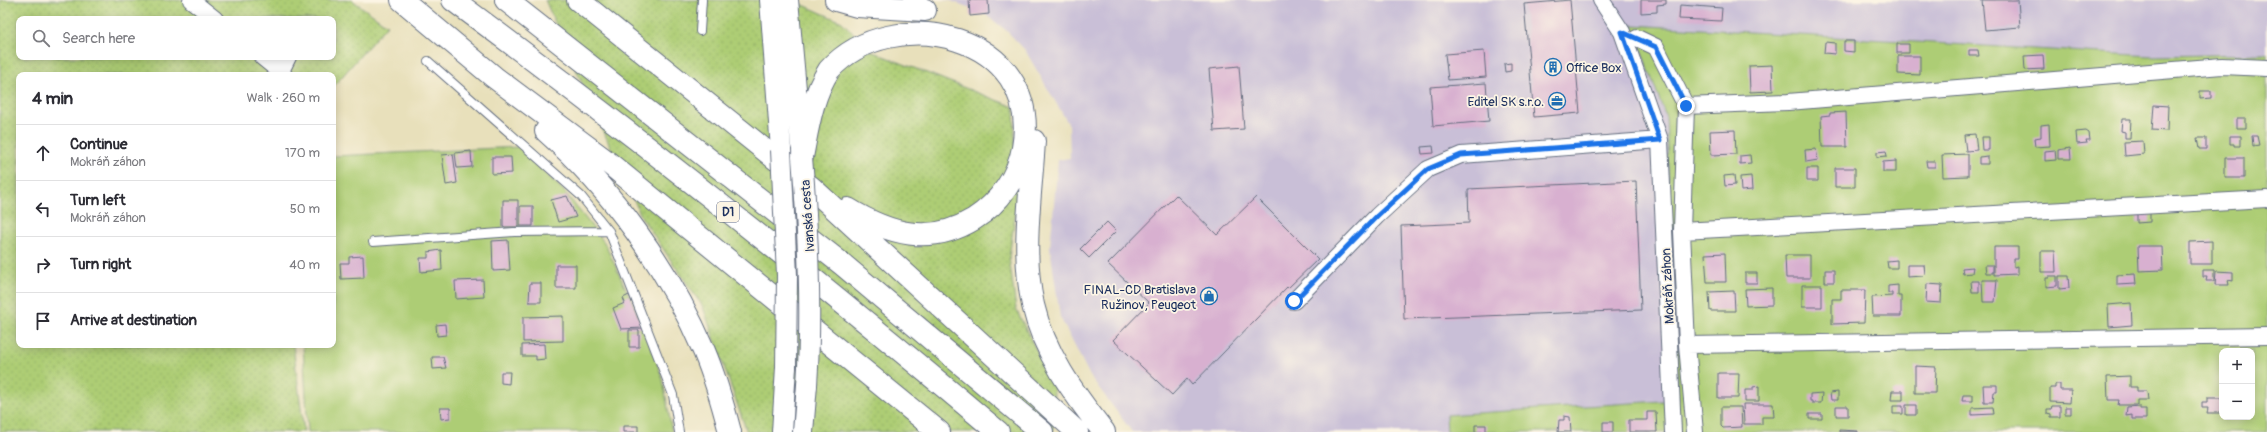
<!DOCTYPE html>
<html lang="en">
<head>
<meta charset="utf-8">
<style>
  :root { --surface:#fff; --page:#f7f7f7; --text:#2b2b33; --muted:#7c7c81; --line:#e1e1e2 }
  body { margin:0; font-family:Pangolin,sans-serif; background:var(--page); color:var(--text) }
  .controls { position:absolute; right:12px; bottom:12px; display:grid; overflow:hidden; border-radius:8px; box-shadow:0 2px 10px #0003 }
  .controls button { width:36px; height:36px; display:grid; place-items:center; padding:0; border:0; border-bottom:1px solid var(--line); background:var(--surface); color:var(--text); font:20px sans-serif }
  .stop { position:absolute; width:12px; height:12px; margin:-9px; border:3px solid #1a73e8; border-radius:50%; background:#fff }
  .stop.end { background:#1a73e8; border-color:#fff; box-shadow:0 1px 4px #0008 }
  .list { margin:0; padding:0; list-style:none }
  h2 { display:flex; justify-content:space-between; align-items:center; height:52px; margin:0; padding:0 16px; font-size:17px }
  h2 small { font-size:13px; font-weight:400; color:var(--muted) }
  .list li { display:grid; grid-template-columns:26px 1fr auto; gap:12px; align-items:center; box-sizing:border-box; height:56px; padding:0 16px; border-top:1px solid var(--line) }
  .list b { display:block; font-size:15px; white-space:nowrap }
  .list p { margin:0; font-size:13px; white-space:nowrap; color:var(--muted) }
  .list em { font-size:13px; font-style:normal; color:var(--muted) }
  .icon { flex:none; width:22px; height:22px; fill:none; stroke:currentColor; stroke-width:2; stroke-linecap:round; stroke-linejoin:round }
  .map { position:relative; flex:none; width:2267px; height:432px; overflow:hidden }
  .search { position:absolute; background:var(--surface); box-shadow:0 2px 10px #0003; left:16px; top:16px; width:320px; height:44px; display:flex; align-items:center; gap:10px; box-sizing:border-box; padding:0 14px; border-radius:8px; color:var(--muted); font-size:15px }
  .panel { position:absolute; background:var(--surface); box-shadow:0 2px 10px #0003; left:16px; top:72px; width:320px; height:276px; border-radius:8px }
  .map>svg:first-child { display:block }
</style>
</head>
<body>
<div class="map">
<svg width="2267" height="432" viewBox="0 0 2267 432">
  <defs>
    <pattern id="grass-dots" width="8" height="8" patternUnits="userSpaceOnUse"><rect width="8" height="8" fill="#adcd75"/><path d="M2 2h.1M6 6h.1" fill="none" stroke="#94b068" stroke-width="1.8" stroke-linecap="round"/></pattern>
  </defs>
  <rect width="100%" height="100%" fill="#fcf5e5"/>
  <filter id="ink" filterUnits="userSpaceOnUse"><feTurbulence type="fractalNoise" baseFrequency=".025" numOctaves="2"/><feDisplacementMap in="SourceGraphic" scale="8" xChannelSelector="R" yChannelSelector="G"/><feConvolveMatrix kernelMatrix="1 2 1 2 8 2 1 2 1" color-interpolation-filters="sRGB"/></filter>
  <filter id="wash" filterUnits="userSpaceOnUse"><feTurbulence type="fractalNoise" baseFrequency=".012" numOctaves="4" result="noise"/><feDisplacementMap in="SourceGraphic" scale="16" xChannelSelector="R" yChannelSelector="G"/><feGaussianBlur stdDeviation="0.9" result="paint"/><feColorMatrix in="noise" values="0 0 0 0 0 0 0 0 0 0 0 0 0 0 0 0 0 1.4 0 .05"/><feComposite in="paint" operator="in"/></filter>
  <g filter="url(#wash)">
    <rect width="100%" height="100%" fill="#e8e0bb"/>
    <!-- industrial -->
    <path fill="#c9bfd7" d="M 941,0 L 2267,0 L 2267,54 L 2151,56 L 1633,26 L 1666,117 L 1678,400 L 1446,415 L 1447,432 L 1132,432 L 1090,376 L 1060,317 L 1050,247 L 1058,160 L 1070,158 L 1069,125 L 1025,50 L 1007,31 L 982,12 L 951,1 Z"/>
    <!-- grass -->
    <path fill="url(#grass-dots)" stroke="#647e6a" fill-rule="evenodd" d="M 0,0 L 352,0 L 387,25 L 333,87 L 333,75 L 19,75 L 19,345 L 293,345 L 304,432 L 0,432 ZM 19,19 L 333,19 L 333,57 L 19,57 Z
      M 545,0 L 792,0 L 842,22 L 873,52 L 1014,107 L 1017,203 L 1009,257 L 1016,309 L 1054,386 L 1053,432 L 747,432 L 703,307 L 642,218 Z"/>
    <!-- garden -->
    <path fill="#adcd75" stroke="#647e6a" fill-rule="evenodd" d="M 1632,25 L 2151,56 L 2267,54 L 2267,432 L 1447,432 L 1446,415 L 1678,400 L 1666,117 ZM 2222,351 L 2252,351 L 2252,417 L 2222,417 Z
      M 518,147 L 564,191 L 604,242 L 644,327 L 663,380 L 672,432 L 308,432 L 303,345 L 333,345 L 333,156 Z"/>
    <g id="blocks">
      <!-- building -->
      <path fill="#d8b0d0" d="M 969,0 L 988,0 L 989,14 L 970,16 Z
        M 1570,0 L 1580,113 L 1534,117 L 1524,4 Z
        M 1641,0 L 1666,0 L 1666,4 L 1657,5 L 1657,12 L 1641,13 Z
        M 1982,0 L 2018,0 L 2020,27 L 1985,30 Z
        M 1680,5 L 1722,8 L 1721,21 L 1679,19 Z
        M 1844,41 L 1854,41 L 1854,52 L 1844,51 Z
        M 1825,42 L 1835,43 L 1835,54 L 1824,53 Z
        M 1897,44 L 1909,44 L 1909,53 L 1897,53 Z
        M 1969,50 L 1978,50 L 1979,56 L 1969,56 Z
        M 1484,51 L 1486,77 L 1448,80 L 1445,54 Z
        M 2043,55 L 2044,69 L 2025,70 L 2024,56 Z
        M 1898,56 L 1920,56 L 1920,75 L 1898,74 Z
        M 1511,63 L 1511,71 L 1505,72 L 1504,64 Z
        M 1772,65 L 1773,91 L 1750,92 L 1749,66 Z
        M 1239,66 L 1244,129 L 1214,131 L 1209,69 Z
        M 1486,83 L 1489,121 L 1433,126 L 1430,87 Z
        M 2200,91 L 2211,91 L 2211,98 L 2200,99 Z
        M 2154,105 L 2168,106 L 2167,131 L 2152,130 Z
        M 1846,112 L 1847,147 L 1822,147 L 1821,116 L 1830,115 L 1830,113 Z
        M 2237,118 L 2246,118 L 2246,128 L 2237,128 Z
        M 2122,119 L 2131,119 L 2130,138 L 2125,138 L 2125,132 L 2121,131 Z
        M 2049,124 L 2050,146 L 2035,147 L 2034,138 L 2041,137 L 2041,125 Z
        M 1735,130 L 1736,154 L 1711,155 L 1710,131 Z
        M 2086,131 L 2089,133 L 2090,140 L 2086,140 L 2087,143 L 2077,144 L 2076,132 Z
        M 1975,134 L 1977,150 L 1966,151 L 1964,135 Z
        M 2230,136 L 2241,136 L 2241,146 L 2234,146 L 2234,144 L 2230,144 Z
        M 2252,136 L 2257,136 L 2259,145 L 2253,146 Z
        M 1981,137 L 1989,137 L 1989,150 L 1982,150 Z
        M 2197,138 L 2206,138 L 2206,149 L 2199,149 Z
        M 2143,141 L 2144,154 L 2125,156 L 2124,142 Z
        M 1433,146 L 1434,153 L 1422,154 L 1421,147 Z
        M 2070,148 L 2071,159 L 2058,159 L 2058,150 Z
        M 1816,149 L 1818,160 L 1806,162 L 1805,150 Z
        M 2055,150 L 2056,160 L 2045,161 L 2045,151 Z
        M 471,151 L 472,167 L 457,168 L 455,153 Z
        M 1886,151 L 1887,156 L 1877,157 L 1877,152 Z
        M 453,154 L 457,183 L 446,185 L 442,155 Z
        M 1968,154 L 1968,176 L 1943,177 L 1942,155 Z
        M 1750,155 L 1751,163 L 1740,164 L 1740,156 Z
        M 1988,156 L 1988,164 L 1979,164 L 1979,157 Z
        M 492,157 L 511,157 L 512,173 L 492,174 Z
        M 2225,158 L 2244,158 L 2244,178 L 2225,178 Z
        M 1896,161 L 1896,172 L 1883,172 L 1883,162 Z
        M 1926,161 L 1935,161 L 1935,167 L 1927,167 Z
        M 1807,168 L 1818,168 L 1818,181 L 1807,181 Z
        M 1835,168 L 1855,168 L 1855,187 L 1835,187 Z
        M 1734,175 L 1735,185 L 1725,186 L 1724,176 Z
        M 1751,176 L 1752,190 L 1741,191 L 1740,177 Z
        M 1636,181 L 1641,310 L 1404,319 L 1401,226 L 1469,223 L 1468,189 Z
        M 1176,195 L 1217,235 L 1256,197 L 1318,259 L 1288,288 L 1287,287 L 1192,385 L 1187,379 L 1172,395 L 1113,340 L 1149,303 L 1108,264 Z
        M 567,196 L 576,217 L 558,222 L 551,200 Z
        M 503,200 L 518,200 L 518,227 L 503,227 Z
        M 520,206 L 533,206 L 533,226 L 520,226 Z
        M 2150,211 L 2150,222 L 2137,223 L 2137,212 Z
        M 1107,222 L 1116,231 L 1089,258 L 1080,249 Z
        M 508,240 L 510,270 L 493,271 L 492,241 Z
        M 2212,241 L 2212,264 L 2190,264 L 2190,242 Z
        M 2138,246 L 2162,246 L 2163,270 L 2139,271 Z
        M 1994,247 L 2018,247 L 2018,259 L 2014,259 L 2014,267 L 2018,266 L 2018,274 L 1994,275 Z
        M 441,250 L 442,270 L 421,272 L 420,258 L 428,258 L 428,252 Z
        M 2041,251 L 2055,251 L 2056,272 L 2041,272 Z
        M 1725,253 L 1726,282 L 1707,282 L 1705,254 Z
        M 1785,255 L 1810,255 L 1810,278 L 1786,278 Z
        M 363,256 L 364,278 L 341,279 L 340,263 L 349,263 L 349,257 Z
        M 1897,260 L 1897,268 L 1888,268 L 1887,261 Z
        M 556,265 L 576,265 L 576,288 L 556,288 Z
        M 1907,265 L 1924,265 L 1925,274 L 1923,276 L 1907,277 Z
        M 1985,265 L 1993,265 L 1993,273 L 1986,273 Z
        M 1973,267 L 1972,273 L 1963,274 L 1962,268 Z
        M 1825,270 L 1834,270 L 1834,282 L 1825,282 Z
        M 2203,270 L 2214,270 L 2214,281 L 2206,281 L 2207,277 L 2203,277 Z
        M 2216,271 L 2233,272 L 2233,281 L 2228,280 L 2229,285 L 2215,285 Z
        M 1745,273 L 1757,273 L 1757,283 L 1745,283 Z
        M 2135,274 L 2136,284 L 2117,285 L 2117,275 Z
        M 2049,276 L 2057,276 L 2057,286 L 2046,287 L 2046,278 L 2049,278 Z
        M 2059,276 L 2068,276 L 2069,288 L 2059,289 Z
        M 483,280 L 484,297 L 456,299 L 455,281 Z
        M 1982,280 L 1997,280 L 1995,302 L 1983,302 Z
        M 1971,281 L 1979,281 L 1979,292 L 1972,292 Z
        M 530,283 L 541,283 L 541,302 L 529,302 Z
        M 1927,284 L 1942,285 L 1941,303 L 1926,302 Z
        M 1802,285 L 1822,285 L 1822,307 L 1802,307 Z
        M 1898,285 L 1898,296 L 1901,296 L 1901,316 L 1873,316 L 1872,297 L 1892,296 L 1892,293 L 1888,293 L 1888,286 Z
        M 1772,288 L 1772,305 L 1746,306 L 1745,289 Z
        M 1841,290 L 1865,290 L 1864,323 L 1832,324 L 1832,299 L 1841,299 Z
        M 1734,291 L 1735,311 L 1710,311 L 1709,292 Z
        M 629,295 L 643,328 L 621,329 L 613,308 L 625,303 L 623,298 Z
        M 2131,303 L 2132,325 L 2109,327 L 2108,305 Z
        M 563,316 L 563,341 L 523,342 L 523,317 Z
        M 445,324 L 446,335 L 437,336 L 436,325 Z
        M 629,330 L 639,330 L 639,347 L 629,347 Z
        M 544,344 L 545,359 L 536,360 L 536,356 L 522,356 L 522,345 Z
        M 432,357 L 443,357 L 446,368 L 433,369 Z
        M 1915,366 L 1936,367 L 1935,393 L 1915,393 Z
        M 501,372 L 510,372 L 509,384 L 501,383 Z
        M 1718,373 L 1739,373 L 1738,398 L 1718,398 Z
        M 2130,376 L 2130,387 L 2137,387 L 2137,391 L 2147,391 L 2148,400 L 2137,400 L 2137,405 L 2118,405 L 2119,400 L 2108,400 L 2107,377 Z
        M 2055,384 L 2060,384 L 2060,390 L 2071,390 L 2070,403 L 2050,402 L 2050,388 L 2055,388 Z
        M 1983,385 L 1997,385 L 1997,392 L 1994,392 L 1993,402 L 1984,402 Z
        M 1759,386 L 1759,401 L 1745,401 L 1745,390 L 1753,390 L 1753,387 Z
        M 1892,391 L 1903,391 L 1903,400 L 1891,400 Z
        M 1838,392 L 1838,400 L 1831,400 L 1830,393 Z
        M 1822,393 L 1821,403 L 1812,403 L 1812,401 L 1810,401 L 1810,394 Z
        M 1963,395 L 1973,395 L 1973,401 L 1962,401 Z
        M 2207,398 L 2222,398 L 2222,413 L 2207,413 L 2208,408 L 2202,408 L 2202,402 L 2207,402 Z
        M 1743,404 L 1773,404 L 1774,417 L 1762,417 L 1762,424 L 1744,424 Z
        M 1906,405 L 1916,405 L 1916,415 L 1906,415 Z
        M 1836,406 L 1848,406 L 1848,416 L 1836,416 Z
        M 1893,406 L 1903,406 L 1903,414 L 1893,414 Z
        M 2052,406 L 2060,406 L 2060,417 L 2051,417 L 2051,414 L 2047,413 L 2047,409 L 2051,409 Z
        M 2140,406 L 2140,409 L 2146,409 L 2146,419 L 2132,419 L 2132,415 L 2126,416 L 2127,407 Z
        M 1721,407 L 1741,407 L 1742,427 L 1723,428 L 1721,426 Z
        M 1993,407 L 1994,414 L 1972,415 L 1972,408 Z
        M 2065,407 L 2071,407 L 2071,414 L 2065,414 Z
        M 440,408 L 450,408 L 450,418 L 441,419 Z
        M 1647,412 L 1656,412 L 1657,432 L 1629,432 L 1629,420 L 1647,420 Z
        M 1809,414 L 1822,414 L 1822,419 L 1809,419 Z
        M 1564,416 L 1570,417 L 1571,432 L 1558,432 L 1559,420 L 1564,420 Z
        M 1603,422 L 1613,422 L 1613,432 L 1603,432 Z
        M 1475,425 L 1486,425 L 1486,432 L 1475,432 Z
        M 623,426 L 638,426 L 638,432 L 623,432 Z
        M 1839,430 L 1858,431 L 1858,432 L 1839,432 Z"/>
    </g>
  </g>
  <g filter="url(#ink)">
    <use href="#blocks" fill-opacity="0" stroke="#636d7f" stroke-width="1"/>
    <g fill="none" stroke-linecap="round" stroke-linejoin="round">
      <!-- service casing -->
      <g stroke="#636d7f" stroke-width="10">
        <path id="service" d="M 700,31 L 702,0
          M 428,61 L 581,196 L 609,231 L 673,395 L 679,432
          M 373,242 L 514,232 L 609,231"/>
      </g>
      <!-- minor casing -->
      <g stroke="#636d7f" stroke-width="18">
        <path id="minor" d="M 191,0 L 215,19
          M 1601,0 L 1622,32 L 1660,140 L 1673,432
          M 1637,38 L 1656,47 L 1686,106 L 1682,231 L 1687,345 L 1695,432
          M 262,57 L 284,75
          M 279,75 L 288,57
          M 1686,106 L 1788,102 L 2222,66 L 2267,68
          M 1682,231 L 2267,199
          M 1294,301 L 1377,216 L 1428,169 L 1461,155 L 1660,140
          M 1687,345 L 2267,336"/>
      </g>
      <!-- tertiary casing -->
      <g stroke="#636d7f" stroke-width="22">
        <path id="tertiary" d="M 770,0 L 781,150
          M 788,0 L 801,145
          M 782,432 L 786,367
          M 803,432 L 807,385"/>
      </g>
      <!-- motorway casing -->
      <g stroke="#636d7f" stroke-width="24">
        <path id="motorway" d="M 402,0 L 494,77 L 605,160 L 939,432
          M 453,0 C 639,138 821,282 998,432
          M 506,0 L 842,264 L 1042,432
          M 578,0 L 812,188 L 1077,432
          M 836,0 L 857,6 L 925,10
          M 546,131 C 612,190 669,269 704,351 C 715,377 723,405 730,432
          M 1034,141 C 1031,195 1021,252 1033,305 C 1044,353 1074,394 1104,432
          M 802,157 C 808,127 812,96 829,70 C 893,0 1043,34 1023,148 C 1018,177 999,203 974,219 C 930,246 889,234 848,209"/>
      </g>
      <!-- service -->
      <use href="#service" stroke="#fff" stroke-width="8"/>
      <!-- minor -->
      <use href="#minor" stroke="#fff" stroke-width="16"/>
      <!-- tertiary -->
      <use href="#tertiary" stroke="#fff" stroke-width="20"/>
      <!-- motorway -->
      <use href="#motorway" stroke="#fff" stroke-width="22"/>
      <!-- tertiary-bridge casing -->
      <g stroke="#636d7f" stroke-width="22" stroke-linecap="butt">
        <path id="tertiary-bridge" d="M 781,150 L 787,275 L 786,367
          M 802,157 C 808,233 812,309 807,385"/>
      </g>
      <!-- tertiary-bridge -->
      <use href="#tertiary-bridge" stroke="#fff" stroke-width="20"/>
    </g>
  </g>
  <g fill="none" stroke-linecap="round" stroke-linejoin="round" filter="url(#ink)">
    <!-- route -->
    <path stroke="#1a73e8" stroke-width="5" d="M 1294,301 L 1377,216 L 1428,169 L 1461,155 L 1660,140 L 1622,32 L 1656,47 L 1686,106"/>
  </g>
  <!-- icons -->
  <defs>
    <g id="building-ring" transform="scale(0.9)"><circle r="9.5" fill="#fcf5e5" stroke="#1f6fb2" stroke-width="1.5"/><path d="M-4-6H4V6H1V3H-1V6H-4ZM-2.5-4.3h1.7v1.8h-1.7ZM.8-4.3h1.7v1.8H.8ZM-2.5-1h1.7V.8h-1.7ZM.8-1h1.7V.8H.8Z" fill="#1f6fb2"/></g>
    <g id="office-ring" transform="scale(0.9)"><circle r="9.5" fill="#fcf5e5" stroke="#1f6fb2" stroke-width="1.5"/><path d="M-6-3h4V-5.5h4V-3h4V5H-6ZM-1-4.5V-3h2v-1.5ZM-6 0V1H6V0Z" fill="#1f6fb2"/></g>
    <g id="shop-ring" transform="scale(0.9)"><circle r="9.5" fill="#fcf5e5" stroke="#1f6fb2" stroke-width="1.5"/><path d="M-5-2.5h2.3a2.7 3.5 0 0 1 5.4 0H5L5.5 6h-11ZM-1.5-2.5h3a1.5 2.3 0 0 0-3 0Z" fill="#1f6fb2"/></g>
  </defs>
  <g fill-rule="evenodd">
    <use href="#building-ring" x="1553" y="67"/>
    <use href="#office-ring" x="1557" y="101"/>
    <use href="#shop-ring" x="1209" y="296"/>
  </g>
  <g text-anchor="middle" stroke-width="3.5" stroke-linejoin="round" paint-order="stroke">
    <!-- shield labels -->
    <rect fill="#fcf5e5" stroke="#5e6a86" stroke-width="1" x="717" y="202" width="22" height="20" rx="3"/>
    <g font-size="12" font-weight="bold" fill="#1b2f5e">
      <text x="728" y="216">D1</text>
    </g>
    <!-- poi labels -->
    <g font-size="13" fill="#1b2f5e" stroke="#fcf5e5" text-anchor="end">
      <text x="1566" y="72" text-anchor="start">Office Box</text>
      <text x="1544" y="106">Editel SK s.r.o.</text>
      <text x="1196" y="294">FINAL-CD Bratislava<tspan x="1196" dy="15">Ružinov, Peugeot</tspan></text>
    </g>
    <!-- street labels -->
    <g font-size="13" fill="#1b2f5e" stroke="#fcf5e5">
      <text transform="translate(807 216) rotate(-94)" y="5">Ivanská cesta</text>
      <text transform="translate(1667 286) rotate(-93)" y="5">Mokráň záhon</text>
    </g>
  </g>
</svg>
<div class="controls">
<button>+</button>
<button>−</button>
</div>
<div class="stop" style="left:1294px;top:301px"></div>
<div class="stop end" style="left:1686px;top:106px"></div>
<div class="search"><svg class="icon" aria-label="search" viewBox="0 0 24 24"><circle cx="10" cy="10" r="6"/><path d="M15 15l6 6"/></svg>Search here</div>
<section class="panel">
<h2>4 min<small>Walk · 260 m</small></h2>
<ul class="list">
<li><svg class="icon" aria-label="ahead" viewBox="0 0 24 24"><path d="M12 20V5M6 11l6-6 6 6"/></svg><div><b>Continue</b><p>Mokráň záhon</p></div><em>170 m</em></li>
<li><svg class="icon" aria-label="left" viewBox="0 0 24 24"><path d="M17 20v-9H6M10 6l-5 5 5 5"/></svg><div><b>Turn left</b><p>Mokráň záhon</p></div><em>50 m</em></li>
<li><svg class="icon" aria-label="right" viewBox="0 0 24 24"><path d="M7 20v-9h11M14 6l5 5-5 5"/></svg><div><b>Turn right</b></div><em>40 m</em></li>
<li><svg class="icon" aria-label="arrive" viewBox="0 0 24 24"><path d="M6 21V4h12l-3 4 3 4H6"/></svg><div><b>Arrive at destination</b></div></li>
</ul>
</section>
</div>
</body>
</html>
